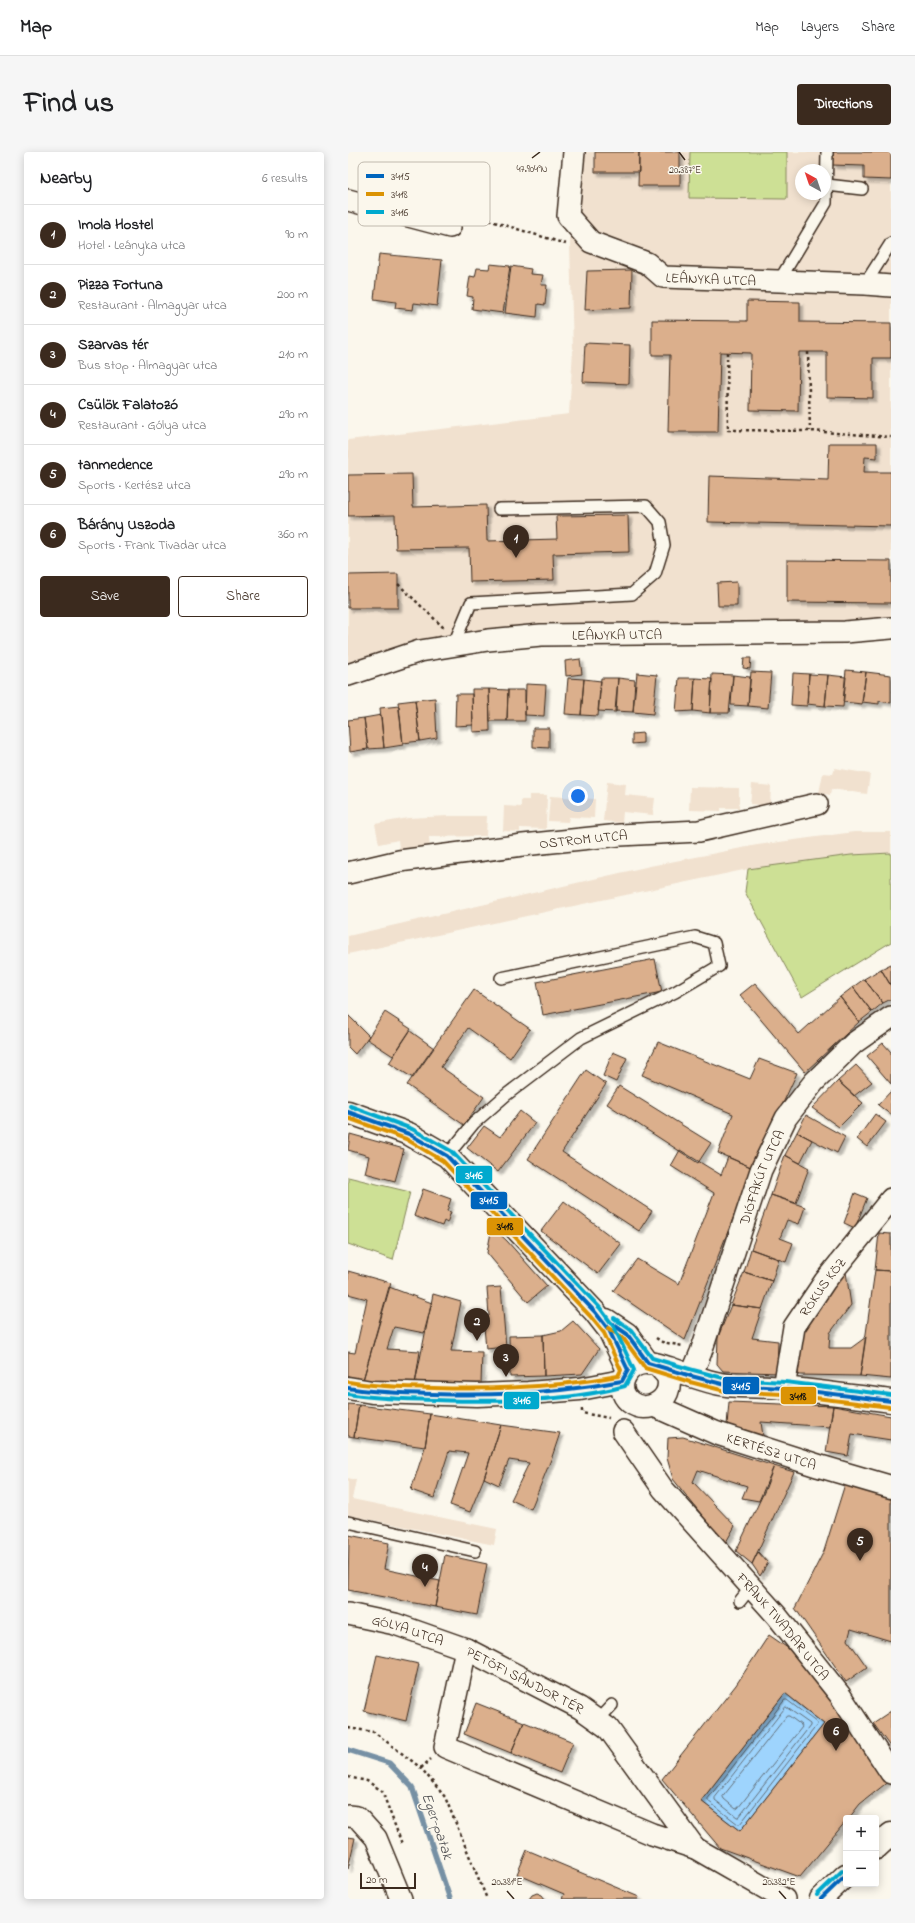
<!DOCTYPE html>
<html lang="en">
<head>
<meta charset="utf-8">
<style>
  :root { --surface:#fff; --page:#f6f6f6; --text:#202124; --muted:#757577; --line:#e0e0e0; --accent:#3b2a1e }
  body { margin:0; font-family:"Indie Flower",sans-serif; background:var(--page); color:var(--text) }
  .controls { position:absolute; right:12px; bottom:12px; display:grid; overflow:hidden; border-radius:4px; box-shadow:0 2px 10px #0003 }
  .controls button { width:36px; height:36px; display:grid; place-items:center; padding:0; border:0; border-bottom:1px solid var(--line); background:var(--surface); color:var(--text); font:20px sans-serif }
  .compass { position:absolute; left:447px; top:12px; width:36px; height:36px; border-radius:50%; background:var(--surface); box-shadow:0 2px 10px #0003; rotate:320deg }
  .scale { position:absolute; left:12px; bottom:10px; width:56px; box-sizing:border-box; padding-left:4px; border:2px solid #3b2a1e; border-top:0; font-size:11px; line-height:14px; white-space:nowrap; color:#3b2a1e; -webkit-text-stroke:3px #fbf7ec; paint-order:stroke }
  .you { position:absolute; left:230px; top:644px; width:14px; height:14px; margin:-10px; border:3px solid #fff; border-radius:50%; background:#1a73e8; box-shadow:0 0 0 6px #1a73e833 }
  .badge { display:grid; place-items:center; width:26px; height:26px; border-radius:50%; background:var(--accent); color:#fff; font-size:13px; font-weight:700 }
  .pin { position:absolute; translate:-50% -33px; filter:drop-shadow(0 1px 2px #0008) }
  .pin::after { content:''; position:absolute; top:21px; width:14px; height:12px; background:inherit; clip-path:polygon(0 0,100% 0,50% 100%) }
  .list { margin:0; padding:0; list-style:none }
  h2 { display:flex; justify-content:space-between; align-items:center; height:52px; margin:0; padding:0 16px; font-size:17px }
  h2 small { font-size:13px; font-weight:400; color:var(--muted) }
  .list li { display:grid; grid-template-columns:26px 1fr auto; gap:12px; align-items:center; box-sizing:border-box; height:60px; padding:0 16px; border-top:1px solid var(--line) }
  .list b { display:block; font-size:15px; white-space:nowrap }
  .list p { margin:0; font-size:13px; white-space:nowrap; color:var(--muted) }
  .list em { font-size:13px; font-style:normal; color:var(--muted) }
  .actions { display:flex; gap:8px; padding:12px 16px }
  .actions a { flex:1; padding:9px 0; border:1px solid var(--accent); border-radius:4px; text-align:center; font-size:14px; color:var(--accent) }
  .actions .main { background:var(--accent); color:#fff }
  .map { position:relative; flex:none; width:543px; height:1747px; overflow:hidden; border-radius:4px }
  header { display:flex; align-items:center; gap:24px; box-sizing:border-box; height:56px; padding:0 20px; background:var(--surface); border-bottom:1px solid var(--line) }
  header strong { font-size:19px }
  nav { display:flex; gap:22px; margin-inline-start:auto; font-size:14px }
  .intro { display:flex; align-items:center; justify-content:space-between; box-sizing:border-box; height:96px; padding:0 24px }
  h1 { margin:0; font-size:28px }
  .button { padding:10px 18px; border-radius:4px; background:var(--accent); color:#fff; font-size:14px; font-weight:700 }
  main { display:flex; gap:24px; padding:0 24px }
  aside { flex:1; background:var(--surface); border-radius:4px; box-shadow:0 2px 10px #0003 }
  .map>svg:first-child { display:block }
</style>
</head>
<body>
<header>
<strong>Map</strong>
<nav><a>Map</a><a>Layers</a><a>Share</a></nav>
</header>
<div class="intro"><h1>Find us</h1><a class="button">Directions</a></div>
<main>
<aside>
<h2>Nearby<small>6 results</small></h2>
<ul class="list">
<li><span class="badge">1</span><div><b>Imola Hostel</b><p>Hotel · Leányka utca</p></div><em>90 m</em></li>
<li><span class="badge">2</span><div><b>Pizza Fortuna</b><p>Restaurant · Almagyar utca</p></div><em>200 m</em></li>
<li><span class="badge">3</span><div><b>Szarvas tér</b><p>Bus stop · Almagyar utca</p></div><em>210 m</em></li>
<li><span class="badge">4</span><div><b>Csülök Falatozó</b><p>Restaurant · Gólya utca</p></div><em>290 m</em></li>
<li><span class="badge">5</span><div><b>tanmedence</b><p>Sports · Kertész utca</p></div><em>290 m</em></li>
<li><span class="badge">6</span><div><b>Bárány Uszoda</b><p>Sports · Frank Tivadar utca</p></div><em>360 m</em></li>
</ul>
<div class="actions"><a class="main">Save</a><a>Share</a></div>
</aside>
<div class="map">
<svg width="543" height="1747" viewBox="0 0 543 1747">
  <defs>
    <filter id="shadow"><feDropShadow dx="3.5" dy="3.5" stdDeviation="1" flood-color="#0004"/></filter>
  </defs>
  <rect width="100%" height="100%" fill="#fbf7ec"/>
  <filter id="ink" filterUnits="userSpaceOnUse"><feTurbulence type="fractalNoise" baseFrequency=".025" numOctaves="2"/><feDisplacementMap in="SourceGraphic" scale="8" xChannelSelector="R" yChannelSelector="G"/><feConvolveMatrix kernelMatrix="1 2 1 2 8 2 1 2 1" color-interpolation-filters="sRGB"/></filter>
  <g filter="url(#ink)">
    <!-- built -->
    <path fill="#f1e1cf" fill-rule="evenodd" d="M 226,0 L 543,0 L 543,475 L 193,483 L 0,523 L 0,288 L 221,262 L 225,198 L 222,93 ZM 453,18 L 477,18 L 477,42 L 453,42 Z
      M 487,616 L 522,622 L 519,642 L 483,637 L 482,643 L 471,641 L 475,621 L 485,622 Z
      M 259,630 L 278,632 L 277,643 L 307,646 L 305,663 L 275,660 L 274,671 L 255,669 Z
      M 404,632 L 423,634 L 422,654 L 402,652 Z
      M 342,635 L 391,636 L 391,656 L 373,656 L 373,659 L 341,658 Z
      M 181,643 L 199,643 L 198,677 L 172,676 L 172,680 L 155,679 L 156,654 L 173,655 L 173,648 L 181,648 Z
      M 202,644 L 247,647 L 246,666 L 221,665 L 220,670 L 200,669 Z
      M 101,664 L 139,664 L 138,684 L 81,685 L 82,699 L 52,703 L 50,688 L 31,692 L 27,672 L 60,666 Z
      M 506,680 L 543,680 L 543,701 L 503,703 L 400,717 L 0,802 L 0,784 L 302,714 L 409,693 Z
      M 0,1326 L 8,1328 L 4,1347 L 149,1377 L 146,1393 L 0,1363 Z"/>
    <!-- green -->
    <path fill="#cde095" stroke="#84855a" d="M 342,0 L 439,0 L 439,47 L 341,46 Z
      M 543,701 L 543,790 L 454,845 L 397,740 L 400,717 L 503,703 Z
      M 0,1025 L 62,1040 L 45,1108 L 0,1092 Z"/>
    <!-- water -->
    <path fill="#9ed4fd" stroke="#7690a4" d="M 437,1541 L 476,1572 L 392,1679 L 353,1649 Z"/>
    <g fill="none" stroke-linecap="round" stroke-linejoin="round">
      <!-- shore -->
      <path stroke="#636e77" stroke-width="1" d="M 437,1548 L 439,1548 L 469,1571 L 469,1573 L 392,1672 L 390,1672 L 360,1649 L 360,1647 Z
        M 438,1555 L 462,1572 L 462,1574 L 391,1665 L 389,1665 L 367,1648 L 367,1646 Z
        M 439,1564 L 441,1564 L 453,1573 L 454,1575 L 390,1656 L 388,1657 L 376,1647 L 375,1645 Z"/>
      <!-- stream -->
      <path stroke="#7690a4" stroke-width="5.5" d="M 0,1598 L 41,1611 L 64,1635 L 102,1747"/>
    </g>
    <!-- building -->
    <path fill="#dbaf8c" stroke="#3b2a1e" fill-rule="evenodd" filter="url(#shadow)" d="M 247,0 L 291,0 L 291,20 L 247,20 Z
      M 291,0 L 332,0 L 332,34 L 290,34 Z
      M 485,0 L 543,0 L 543,28 L 516,27 L 516,14 L 484,13 Z
      M 31,102 L 94,108 L 89,154 L 66,151 L 65,158 L 47,156 L 48,150 L 26,147 Z
      M 142,112 L 162,114 L 155,161 L 124,157 L 125,145 L 119,144 L 122,124 L 127,125 L 129,116 L 141,117 Z
      M 163,114 L 183,117 L 182,122 L 195,123 L 193,133 L 199,133 L 197,153 L 190,152 L 189,165 L 157,161 Z
      M 284,118 L 283,156 L 237,158 L 239,119 Z
      M 399,149 L 452,150 L 452,170 L 543,171 L 543,206 L 525,206 L 525,246 L 479,245 L 479,200 L 451,200 L 450,259 L 402,258 L 403,201 L 372,200 L 370,280 L 320,280 L 322,203 L 304,203 L 304,168 L 399,169 Z
      M 237,191 L 282,193 L 281,232 L 235,230 Z
      M 481,291 L 529,291 L 529,306 L 517,305 L 516,320 L 543,320 L 543,374 L 360,370 L 361,324 L 480,328 Z
      M 64,322 L 65,355 L 138,353 L 139,389 L 209,387 L 208,364 L 280,363 L 281,400 L 205,402 L 206,428 L 122,430 L 121,396 L 48,397 L 47,363 L 0,364 L 0,323 Z
      M 439,408 L 543,409 L 543,451 L 439,450 Z
      M 50,422 L 50,456 L 0,456 L 0,423 Z
      M 389,430 L 389,454 L 370,454 L 369,431 Z
      M 396,506 L 403,506 L 402,517 L 395,516 Z
      M 232,507 L 234,522 L 218,524 L 217,509 Z
      M 498,518 L 518,520 L 514,552 L 495,550 Z
      M 403,520 L 423,521 L 420,556 L 400,554 Z
      M 518,520 L 543,523 L 543,551 L 531,549 L 531,552 L 514,550 Z
      M 289,521 L 309,523 L 305,562 L 285,560 Z
      M 445,521 L 461,522 L 459,554 L 443,553 Z
      M 364,522 L 385,523 L 381,561 L 362,561 Z
      M 461,522 L 480,523 L 477,554 L 459,552 Z
      M 385,523 L 402,525 L 400,554 L 383,553 Z
      M 480,523 L 498,525 L 495,555 L 477,554 Z
      M 220,526 L 236,527 L 233,563 L 217,562 Z
      M 253,526 L 270,526 L 268,560 L 250,559 Z
      M 270,526 L 287,528 L 285,560 L 267,559 Z
      M 331,526 L 347,526 L 345,559 L 328,560 Z
      M 347,526 L 364,527 L 362,561 L 345,559 Z
      M 236,527 L 253,529 L 250,564 L 233,563 Z
      M 178,532 L 198,533 L 196,564 L 177,563 Z
      M 124,537 L 141,537 L 142,579 L 125,580 Z
      M 141,537 L 160,538 L 159,569 L 142,569 Z
      M 160,538 L 177,538 L 177,569 L 159,569 Z
      M 108,542 L 124,542 L 125,573 L 107,574 Z
      M 87,546 L 89,586 L 72,589 L 67,548 Z
      M 67,548 L 72,589 L 55,591 L 50,550 Z
      M 51,554 L 55,593 L 36,596 L 32,556 Z
      M 33,563 L 36,596 L 20,597 L 16,566 Z
      M 16,566 L 20,597 L 2,600 L 0,568 Z
      M 185,576 L 201,576 L 201,596 L 185,595 Z
      M 295,581 L 295,591 L 284,592 L 284,582 Z
      M 307,807 L 314,840 L 195,863 L 189,830 Z
      M 543,812 L 543,834 L 533,817 Z
      M 533,817 L 543,834 L 543,847 L 535,851 L 516,827 Z
      M 516,827 L 535,851 L 524,860 L 505,835 Z
      M 407,831 L 451,882 L 492,845 L 511,870 L 457,920 L 392,843 Z
      M 505,835 L 524,860 L 511,870 L 492,845 Z
      M 126,838 L 182,877 L 162,906 L 120,876 L 93,915 L 136,945 L 116,973 L 59,933 Z
      M 37,860 L 63,877 L 45,904 L 19,887 Z
      M 0,863 L 21,884 L 7,902 L 0,895 Z
      M 62,879 L 86,896 L 65,926 L 41,911 Z
      M 310,890 L 402,927 L 411,907 L 449,921 L 405,1016 L 370,1001 L 385,962 L 294,923 Z
      M 535,891 L 543,900 L 543,932 L 519,904 Z
      M 265,900 L 279,906 L 268,930 L 255,924 Z
      M 508,913 L 524,930 L 506,944 L 490,929 Z
      M 238,918 L 258,932 L 214,1000 L 304,1059 L 291,1079 L 180,1007 Z
      M 490,929 L 515,951 L 491,975 L 464,956 Z
      M 271,934 L 363,991 L 350,1011 L 259,952 Z
      M 543,939 L 543,963 L 530,953 Z
      M 172,959 L 187,971 L 150,1020 L 119,996 L 136,974 L 152,985 Z
      M 527,962 L 538,970 L 519,995 L 509,987 Z
      M 458,963 L 497,985 L 489,1001 L 449,980 Z
      M 449,980 L 464,988 L 452,1011 L 437,1003 Z
      M 2,982 L 56,997 L 47,1029 L 17,1021 L 21,1004 L 0,998 Z
      M 332,998 L 373,1023 L 380,1005 L 405,1016 L 337,1188 L 265,1139 L 289,1107 L 331,1132 L 366,1041 L 323,1014 Z
      M 437,1003 L 461,1016 L 448,1051 L 423,1043 Z
      M 75,1037 L 103,1047 L 99,1059 L 103,1060 L 99,1071 L 96,1069 L 94,1074 L 66,1064 Z
      M 507,1041 L 519,1046 L 507,1076 L 496,1071 Z
      M 423,1043 L 457,1055 L 451,1072 L 439,1068 L 432,1086 L 445,1091 L 438,1110 L 403,1097 Z
      M 216,1049 L 273,1092 L 250,1122 L 193,1079 Z
      M 144,1075 L 159,1089 L 199,1134 L 180,1150 L 139,1101 Z
      M 531,1081 L 543,1082 L 543,1119 L 527,1118 Z
      M 403,1097 L 431,1107 L 424,1129 L 396,1120 Z
      M 527,1118 L 543,1119 L 543,1227 L 512,1224 Z
      M 0,1119 L 43,1131 L 15,1228 L 0,1227 L 0,1200 L 7,1201 L 19,1147 L 0,1142 Z
      M 396,1120 L 424,1129 L 414,1157 L 383,1153 Z
      M 498,1120 L 503,1153 L 482,1181 L 481,1196 L 503,1196 L 518,1185 L 512,1224 L 450,1223 L 456,1173 Z
      M 41,1135 L 84,1151 L 76,1181 L 46,1175 L 39,1197 L 72,1199 L 67,1232 L 15,1228 Z
      M 153,1135 L 158,1195 L 138,1197 L 135,1164 L 141,1164 L 139,1136 Z
      M 85,1142 L 113,1150 L 103,1199 L 134,1200 L 133,1232 L 67,1232 Z
      M 383,1153 L 414,1157 L 404,1186 L 430,1189 L 429,1221 L 375,1219 L 369,1212 L 370,1185 Z
      M 225,1169 L 251,1197 L 234,1222 L 196,1224 L 195,1183 L 213,1179 Z
      M 195,1183 L 196,1224 L 162,1225 L 161,1184 Z
      M 381,1250 L 485,1254 L 482,1275 L 413,1270 L 415,1284 L 379,1273 Z
      M 0,1252 L 11,1253 L 6,1285 L 0,1284 Z
      M 11,1253 L 82,1262 L 77,1295 L 6,1285 Z
      M 485,1254 L 543,1264 L 543,1288 L 504,1282 L 500,1304 L 478,1300 Z
      M 82,1262 L 153,1273 L 136,1326 L 122,1360 L 102,1353 L 120,1301 L 101,1299 L 86,1346 L 63,1338 L 77,1295 Z
      M 153,1273 L 212,1281 L 204,1305 L 183,1357 L 163,1348 L 181,1311 L 161,1308 L 151,1333 L 136,1326 Z
      M 335,1285 L 426,1314 L 411,1349 L 394,1346 L 399,1334 L 350,1318 L 345,1330 L 387,1374 L 377,1392 L 325,1327 L 319,1306 L 320,1286 Z
      M 426,1314 L 446,1320 L 404,1412 L 388,1399 L 417,1338 Z
      M 497,1332 L 543,1346 L 543,1489 L 503,1477 L 500,1488 L 519,1515 L 498,1530 L 447,1456 L 476,1399 Z
      M 1,1383 L 41,1391 L 36,1417 L 92,1429 L 87,1455 L 0,1438 Z
      M 410,1400 L 420,1411 L 412,1424 L 404,1412 Z
      M 97,1403 L 139,1412 L 129,1463 L 87,1455 Z
      M 421,1483 L 457,1508 L 541,1629 L 512,1652 L 501,1666 L 498,1666 L 498,1669 L 452,1725 L 372,1696 L 314,1627 L 388,1533 ZM 437,1541 L 476,1572 L 392,1679 L 353,1649 Z
      M 29,1503 L 71,1512 L 58,1569 L 16,1559 Z
      M 128,1551 L 176,1570 L 163,1601 L 116,1582 Z
      M 543,1559 L 543,1596 L 525,1571 Z
      M 176,1570 L 225,1590 L 212,1621 L 163,1601 Z
      M 0,1685 L 7,1686 L 0,1717 Z
      M 179,1698 L 291,1745 L 290,1747 L 214,1747 L 216,1742 L 169,1722 Z
      M 189,1741 L 194,1743 L 197,1747 L 181,1747 L 184,1743 Z"/>
    <g fill="none" stroke-linecap="round" stroke-linejoin="round">
      <!-- lane casing -->
      <g stroke="#3b2a1e" stroke-width="14">
        <path id="lane" d="M 479,33 L 514,37
          M 431,129 L 478,51 L 479,0
          M 517,132 L 543,91
          M 105,494 L 123,451 L 284,442 L 307,422 L 316,393 L 312,370 L 298,354 L 151,357
          M 99,1004 L 126,971 L 158,943 L 233,886 L 327,840 L 371,814 L 366,791 L 347,785 L 153,826
          M 0,1370 L 127,1399
          M 392,1449 L 403,1435
          M 249,1569 L 264,1553"/>
      </g>
      <!-- street casing -->
      <g stroke="#3b2a1e" stroke-width="24">
        <g id="street">
          <path id="s1" d="M 226,0 L 220,64 L 243,90 L 299,111 L 315,125 L 517,132 L 543,134"/>
          <path d="M 0,48 L 102,75"/>
          <path id="s2" d="M 0,523 L 72,499 L 140,488 L 193,483 L 497,480 L 543,476"/>
          <path id="s3" d="M 0,721 L 51,709 L 175,693 L 272,683 L 351,679 L 469,652"/>
          <path id="s4" d="M 343,1224 L 353,1200 L 413,1018 L 438,966 L 466,930 L 506,891 L 543,865"/>
          <path id="s5" d="M 436,1236 L 446,1175 L 477,1129 L 543,1047"/>
          <path id="s6" d="M 275,1279 L 315,1337 L 429,1464 L 492,1543 L 543,1621"/>
          <path id="s7" d="M 0,1462 L 47,1472 L 118,1497 L 232,1556 L 260,1576 L 347,1696"/>
          <path d="M 118,1497 L 97,1595 L 304,1682 L 347,1696 L 436,1747"/>
          <path d="M 0,1664 L 9,1665 L 28,1686 L 53,1747"/>
        </g>
      </g>
      <!-- secondary casing -->
      <g stroke="#3b2a1e" stroke-width="25">
        <g id="secondary">
          <path d="M 0,960 L 61,982 L 99,1004 L 247,1160 L 261,1178 L 280,1218"/>
          <path d="M 258,1168 L 279,1182 L 300,1211"/>
          <path d="M 310,1213 C 313,1217 318,1221 320,1225 C 326,1247 300,1264 282,1250 C 264,1235 280,1209 300,1211 C 307,1211 314,1214 321,1216 C 339,1222 360,1231 379,1233 C 398,1235 418,1234 437,1236 C 472,1240 508,1244 543,1249"/>
          <path d="M 0,1236 L 24,1240 L 129,1243 L 180,1241 L 232,1237 L 274,1229"/>
          <path id="s8" d="M 307,1254 L 368,1281 L 471,1314 L 543,1335"/>
          <path d="M 528,1696 L 543,1682"/>
          <path d="M 473,1747 L 498,1723"/>
        </g>
      </g>
      <!-- path -->
      <path stroke="#3b2a1e" stroke-width="2.5" stroke-dasharray="3 3" stroke-linecap="butt" d="M 118,66 L 124,63 L 218,92
        M 379,200 L 380,278 L 462,279 L 543,285
        M 460,200 L 462,279
        M 50,432 L 96,476
        M 308,1186 L 314,1190 L 335,1194
        M 234,1257 L 234,1261 L 261,1266
        M 0,1576 L 26,1580 L 73,1616 L 97,1645 L 139,1747
        M 73,1616 L 83,1607
        M 0,1625 L 19,1629 L 34,1639 L 54,1692"/>
      <!-- lane -->
      <use href="#lane" stroke="#fbf7ec" stroke-width="11"/>
      <!-- street -->
      <use href="#street" stroke="#fbf7ec" stroke-width="21"/>
      <!-- secondary -->
      <use href="#secondary" stroke="#fbf7ec" stroke-width="22"/>
      <!-- bus-1 casing -->
      <g stroke="#fbf7ec" stroke-width="7">
        <path id="bus-1" d="M 0,960 L 61,982 L 99,1004 L 247,1160 L 261,1178 L 280,1218 L 274,1229 C 211,1241 149,1244 85,1242 C 57,1241 28,1241 0,1236
          M 263,1171 L 279,1182 L 300,1211 L 343,1224 L 378,1233 L 436,1236 L 543,1249
          M 473,1747 L 498,1723"/>
      </g>
      <!-- bus-2 casing -->
      <g stroke="#fbf7ec" stroke-width="7">
        <path id="bus-2" d="M 0,966 L 58,987 L 95,1009 L 242,1164 L 256,1181 L 273,1218 L 270,1224 C 209,1235 148,1238 86,1236 C 57,1235 29,1235 1,1230
          M 260,1176 L 275,1186 L 297,1216 L 342,1230 L 377,1239 L 435,1242 L 542,1255"/>
      </g>
      <!-- bus-3 casing -->
      <g stroke="#fbf7ec" stroke-width="7">
        <path id="bus-3" d="M 266,1166 L 283,1178 L 304,1206 L 345,1218 L 379,1227 L 437,1230 L 543,1243
          M 0,1242 C 29,1247 59,1247 88,1248 C 148,1250 219,1250 277,1234 L 286,1218 L 266,1175 L 252,1156 L 103,999 L 64,977 L 2,954
          M 469,1743 L 494,1719"/>
      </g>
      <!-- bus-1 -->
      <use href="#bus-1" stroke="#0065bd" stroke-width="4"/>
      <!-- bus-2 -->
      <use href="#bus-2" stroke="#db9304" stroke-width="4"/>
      <!-- bus-3 -->
      <use href="#bus-3" stroke="#00a9ce" stroke-width="4"/>
    </g>
  </g>
  <!-- ticks -->
  <path fill="none" stroke="#3b2a1e" stroke-width="1.5" d="M 331,0 L 337,8M 184,6 L 192,0M 159,1739 L 166,1747M 431,1739 L 438,1747"/>
  <g text-anchor="middle" stroke-width="3" stroke-linejoin="round" paint-order="stroke">
    <!-- street labels -->
    <g font-size="14" fill="#3b2a1e" stroke="#fbf7ec">
      <text dy="5" stroke="none"><textPath href="#s1" startOffset="228">LEÁNYKA UTCA</textPath></text>
      <text dy="5" stroke="none"><textPath href="#s2" startOffset="274">LEÁNYKA UTCA</textPath></text>
      <text dy="5" stroke="none"><textPath href="#s3" startOffset="238">OSTROM UTCA</textPath></text>
      <text dy="5" stroke="none"><textPath href="#s4" startOffset="211">DIÓFAKÚT UTCA</textPath></text>
      <text dy="5" stroke="none"><textPath href="#s5" startOffset="111">RÓKUS KÖZ</textPath></text>
      <text dy="5" stroke="none"><textPath href="#s8" startOffset="125">KERTÉSZ UTCA</textPath></text>
      <text dy="5" stroke="none"><textPath href="#s6" startOffset="253">FRANK TIVADAR UTCA</textPath></text>
      <text dy="5" stroke="none"><textPath href="#s7" startOffset="62">GÓLYA UTCA</textPath></text>
      <text dy="5" stroke="none"><textPath href="#s7" startOffset="190">PETŐFI SÁNDOR TÉR</textPath></text>
    </g>
    <!-- water labels -->
    <g font-size="15" font-style="italic" fill="#545456" stroke="#fbf7ec">
      <text transform="translate(90 1674) rotate(71)" y="5">Eger-patak</text>
    </g>
  </g>
  <!-- legend -->
  <rect x="10" y="10" width="132" height="64" rx="6" fill="#fbf7ec" stroke="#c1baae" stroke-width="1"/>
  <rect x="18" y="22" width="18" height="4" fill="#0065bd"/>
  <rect x="18" y="40" width="18" height="4" fill="#db9304"/>
  <rect x="18" y="58" width="18" height="4" fill="#00a9ce"/>
  <g font-size="11" fill="#3b2a1e">
    <text x="43" y="28">3415</text>
    <text x="43" y="46">3418</text>
    <text x="43" y="64">3416</text>
  </g>
  <g font-size="10" text-anchor="middle" fill="#3b2a1e" stroke="#fbf7ec" stroke-width="3" stroke-linejoin="round" paint-order="stroke">
    <text x="184" y="20">47.904°N</text>
    <text x="337" y="21">20.387°E</text>
    <text x="159" y="1733">20.381°E</text>
    <text x="431" y="1733">20.382°E</text>
  </g>
  <g stroke="#fbf7ec" stroke-width="1.5">
    <rect x="107" y="1013" width="38" height="19" rx="4" fill="#00a9ce"/>
    <rect x="122" y="1039" width="38" height="19" rx="4" fill="#0065bd"/>
    <rect x="138" y="1065" width="38" height="19" rx="4" fill="#db9304"/>
    <rect x="374" y="1224" width="38" height="19" rx="4" fill="#0065bd"/>
    <rect x="432" y="1234" width="37" height="19" rx="4" fill="#db9304"/>
    <rect x="155" y="1239" width="37" height="19" rx="4" fill="#00a9ce"/>
  </g>
  <g font-size="11" text-anchor="middle" font-weight="bold" fill="#fff">
    <text x="126" y="1027">3416</text>
    <text x="141" y="1052">3415</text>
    <text x="393" y="1238">3415</text>
    <text x="174" y="1252">3416</text>
  </g>
  <g font-size="11" text-anchor="middle" font-weight="bold" fill="#111">
    <text x="157" y="1078">3418</text>
    <text x="450" y="1248">3418</text>
  </g>
</svg>
<div class="controls">
<button>+</button>
<button>−</button>
</div>
<svg class="compass" viewBox="-18 -18 36 36"><path d="M0-13l5 13h-10z" fill="#e53935"/><path d="M0 13l5-13h-10z" fill="#757577"/></svg>
<div class="scale">20 m</div>
<div class="you"></div>
<div class="pin badge" style="left:168px;top:406px">1</div>
<div class="pin badge" style="left:129px;top:1189px">2</div>
<div class="pin badge" style="left:158px;top:1225px">3</div>
<div class="pin badge" style="left:77px;top:1435px">4</div>
<div class="pin badge" style="left:512px;top:1409px">5</div>
<div class="pin badge" style="left:488px;top:1599px">6</div>
</div>
</main>
</body>
</html>
